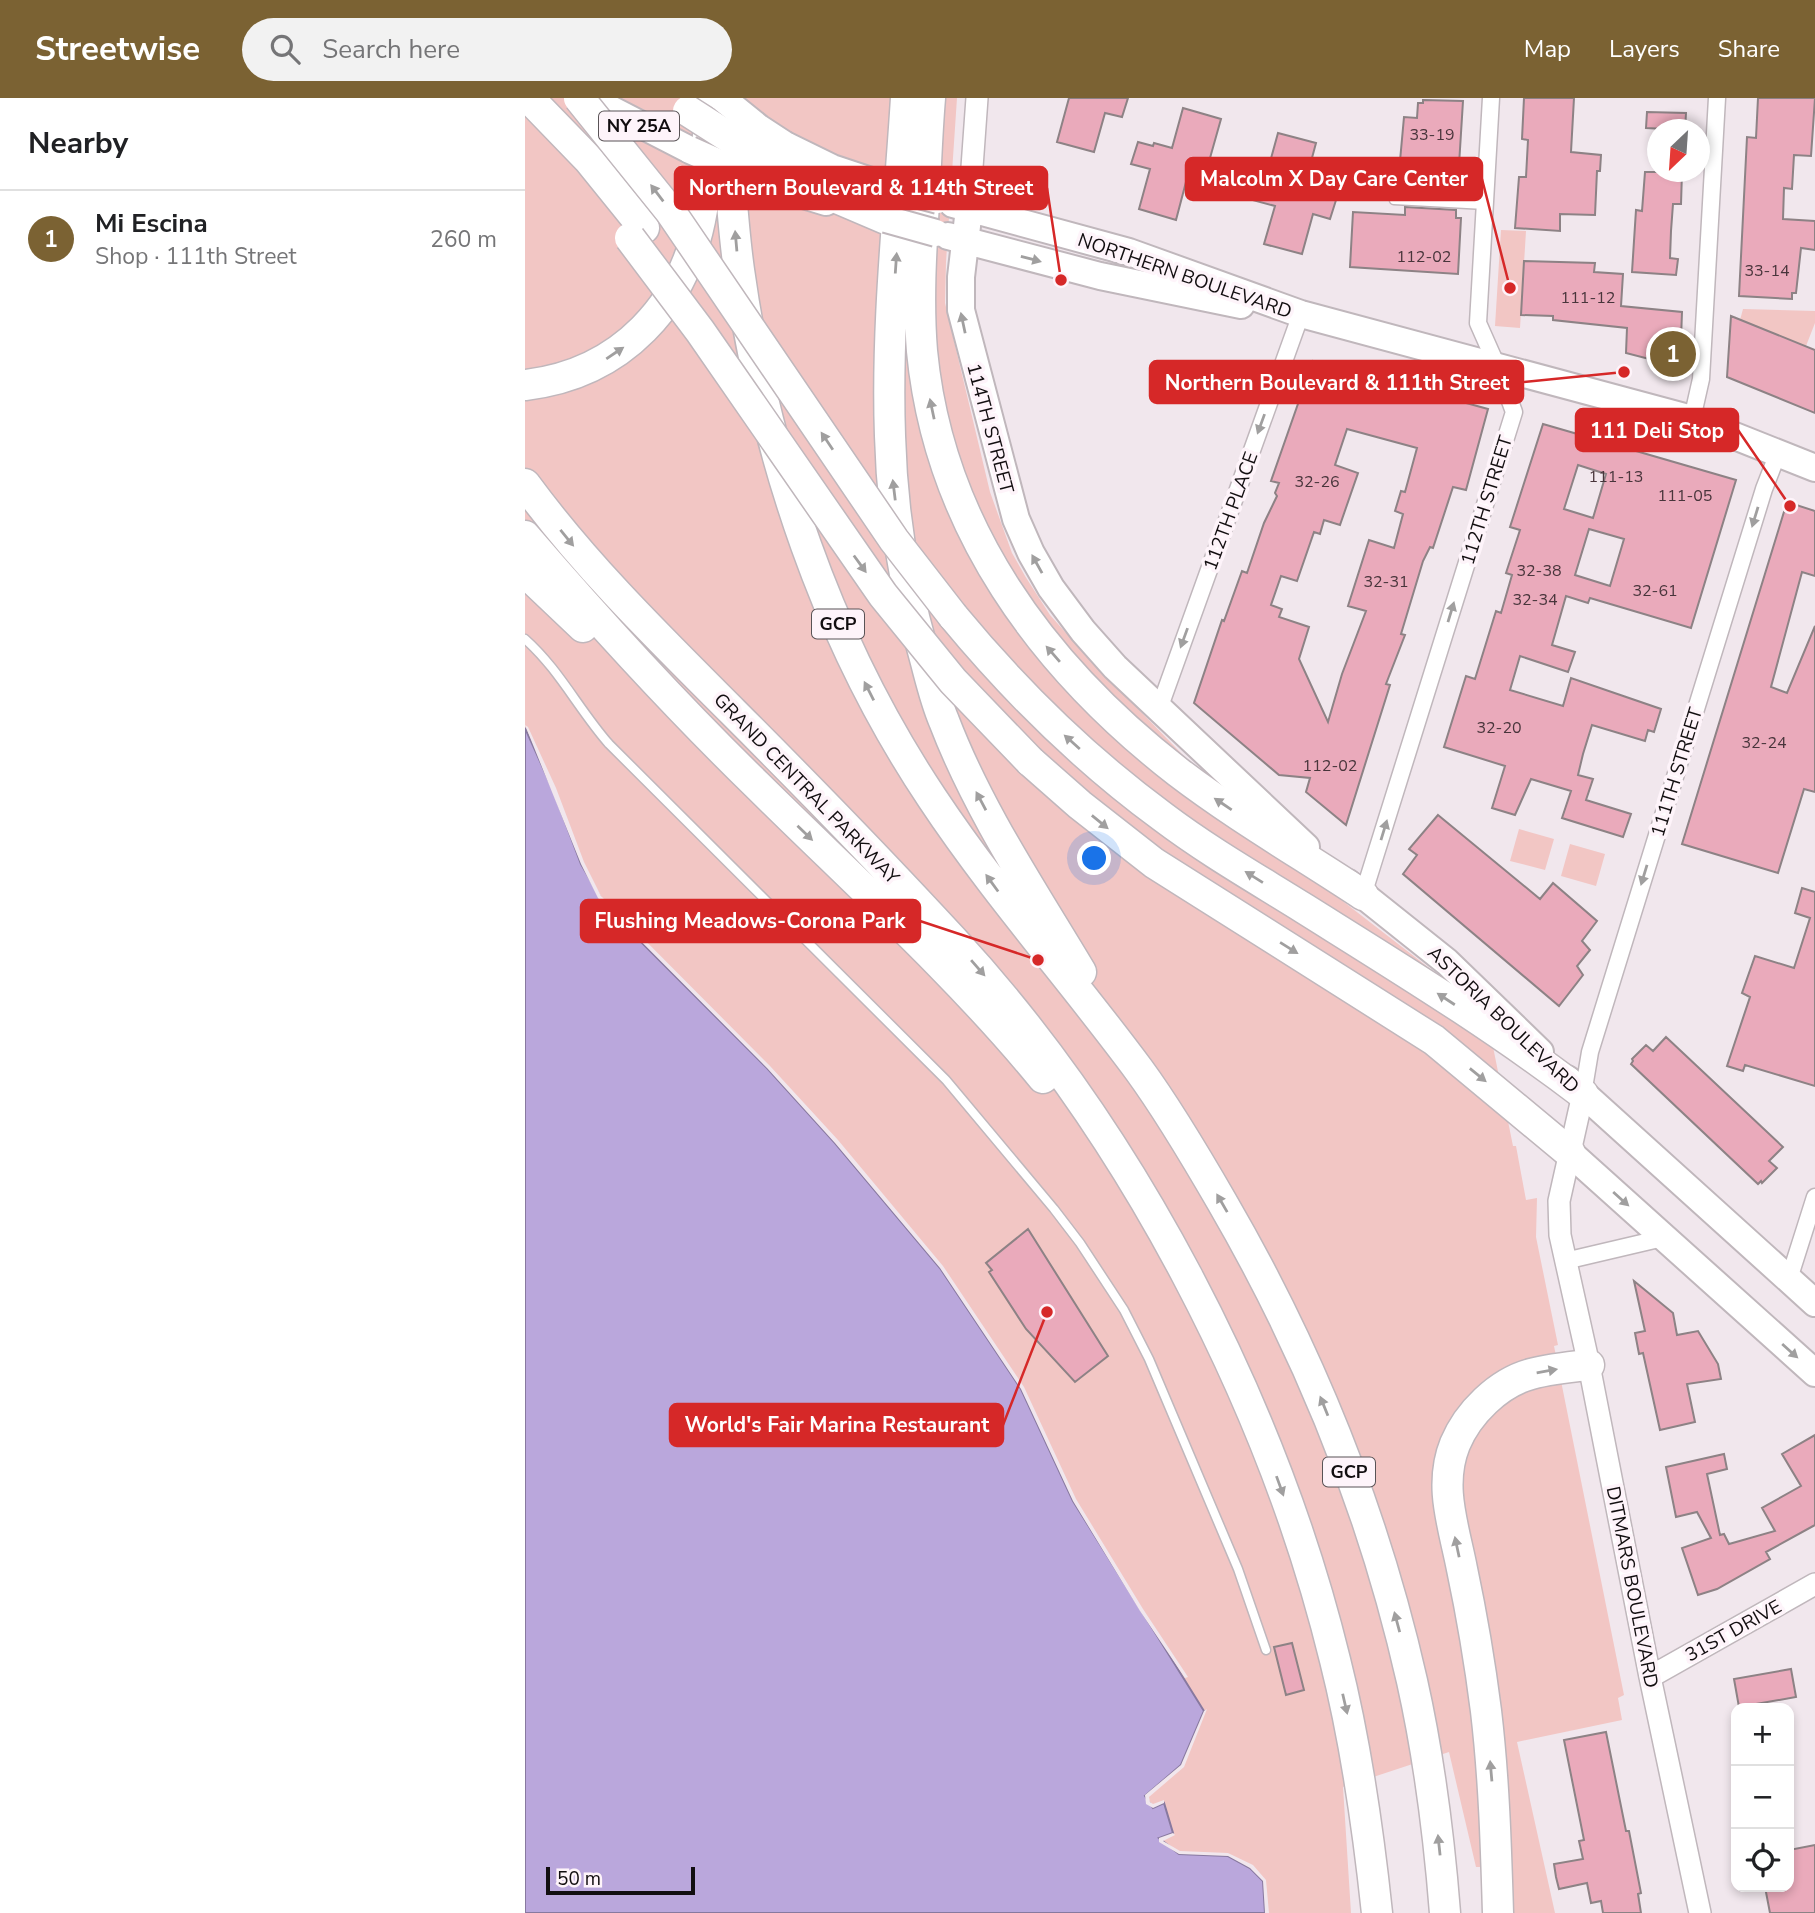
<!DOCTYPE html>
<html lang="en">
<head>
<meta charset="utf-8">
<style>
  :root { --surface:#fff; --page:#f2f2f2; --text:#202124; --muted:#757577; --line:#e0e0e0; --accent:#7b6233 }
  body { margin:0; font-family:"Nunito Sans",sans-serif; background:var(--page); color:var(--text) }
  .controls { position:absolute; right:21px; bottom:21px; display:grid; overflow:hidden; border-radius:14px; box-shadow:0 4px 10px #0003 }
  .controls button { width:63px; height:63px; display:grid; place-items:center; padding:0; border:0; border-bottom:2px solid var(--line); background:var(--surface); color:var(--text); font:35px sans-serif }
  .compass { position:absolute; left:1122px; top:21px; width:63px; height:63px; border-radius:50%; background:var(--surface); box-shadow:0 4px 10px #0003; rotate:205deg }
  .scale { position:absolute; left:21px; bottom:18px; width:149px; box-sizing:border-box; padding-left:7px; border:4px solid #120e10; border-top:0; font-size:19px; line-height:24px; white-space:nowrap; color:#120e10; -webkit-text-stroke:5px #fef4fa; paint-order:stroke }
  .you { position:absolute; left:570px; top:761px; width:24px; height:24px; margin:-18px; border:5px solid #fff; border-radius:50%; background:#1a73e8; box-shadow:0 0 0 10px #1a73e833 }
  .badge { display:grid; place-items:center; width:46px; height:46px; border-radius:50%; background:var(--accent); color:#fff; font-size:23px; font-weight:700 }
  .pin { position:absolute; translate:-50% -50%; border:4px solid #fff; box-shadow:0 2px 7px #0006 }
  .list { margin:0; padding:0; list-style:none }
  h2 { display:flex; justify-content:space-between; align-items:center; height:91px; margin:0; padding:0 28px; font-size:30px }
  h2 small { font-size:23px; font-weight:400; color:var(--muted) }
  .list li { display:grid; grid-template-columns:46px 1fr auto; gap:21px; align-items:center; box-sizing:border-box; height:98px; padding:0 28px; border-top:2px solid var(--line) }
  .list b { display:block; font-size:26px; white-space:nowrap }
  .list p { margin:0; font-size:23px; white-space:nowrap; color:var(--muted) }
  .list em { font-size:23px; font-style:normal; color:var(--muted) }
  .icon { flex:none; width:38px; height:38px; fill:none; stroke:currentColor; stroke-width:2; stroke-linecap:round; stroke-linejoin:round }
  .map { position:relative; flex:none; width:1290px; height:1815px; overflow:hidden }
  header { display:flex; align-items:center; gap:42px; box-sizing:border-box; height:98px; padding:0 35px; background:var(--accent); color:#fff }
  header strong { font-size:33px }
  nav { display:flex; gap:38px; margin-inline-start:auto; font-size:24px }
  .search { width:490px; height:63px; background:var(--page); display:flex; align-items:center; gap:18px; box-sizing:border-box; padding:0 24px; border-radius:38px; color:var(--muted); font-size:26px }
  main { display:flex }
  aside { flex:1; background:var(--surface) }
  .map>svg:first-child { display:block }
</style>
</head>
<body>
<header>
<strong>Streetwise</strong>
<div class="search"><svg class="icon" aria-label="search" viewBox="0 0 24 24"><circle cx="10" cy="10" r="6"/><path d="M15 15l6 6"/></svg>Search here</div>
<nav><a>Map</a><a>Layers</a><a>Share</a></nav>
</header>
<main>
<aside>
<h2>Nearby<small></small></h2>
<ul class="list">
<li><span class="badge">1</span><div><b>Mi Escina</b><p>Shop · 111th Street</p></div><em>260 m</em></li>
</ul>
</aside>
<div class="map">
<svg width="1290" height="1815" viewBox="0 0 1290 1815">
  <rect width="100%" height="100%" fill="#f1e7ed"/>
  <!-- green -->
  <path fill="#f2c6c4" d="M 0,0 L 432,0 L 421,164 L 420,205 L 465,394 L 487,455 L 500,478 L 525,517 L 558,554 L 744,746 L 961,914 L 988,1048 L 991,1048 L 1001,1102 L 1012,1100 L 1011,1139 L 1033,1247 L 1029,1248 L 1099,1597 L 1093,1600 L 1097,1622 L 992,1644 L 1030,1815 L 983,1815 L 955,1662 L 956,1769 L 951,1769 L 924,1654 L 818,1689 L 826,1815 L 601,1815 L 0,752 Z
    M 976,132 L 1001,133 L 995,230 L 970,228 Z
    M 1218,211 L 1290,213 L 1290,225 L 1281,248 L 1215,222 Z
    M 994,731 L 1029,741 L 1020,772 L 985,763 Z
    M 1045,746 L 1080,756 L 1071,788 L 1036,778 Z"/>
  <!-- water -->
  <path fill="#baa7dc" stroke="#88799f" stroke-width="2" d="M 0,630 L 28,692 L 56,766 L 81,809 L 242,970 L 310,1045 L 415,1170 L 496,1291 L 548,1403 L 679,1613 L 656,1667 L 620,1698 L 628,1710 L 639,1705 L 648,1735 L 634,1740 L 654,1756 L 703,1758 L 725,1770 L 738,1783 L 740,1815 L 0,1815 Z"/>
  <!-- pier -->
  <path fill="#f1e7ed" d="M 0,627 L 3,629 L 31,690 L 59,764 L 76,798 L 245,968 L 313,1042 L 418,1168 L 499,1289 L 551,1401 L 618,1511 L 663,1579 L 660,1580 L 615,1513 L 548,1403 L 496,1291 L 415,1170 L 310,1045 L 242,970 L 73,800 L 56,766 Z
    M 682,1611 L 659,1669 L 624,1699 L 625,1704 L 628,1706 L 639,1702 L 639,1705 L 628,1710 L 621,1706 L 620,1697 L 656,1667 L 679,1613 Z
    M 648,1735 L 650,1737 L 638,1743 L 655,1753 L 703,1755 L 728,1767 L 741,1782 L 744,1815 L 740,1815 L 738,1783 L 725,1770 L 703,1758 L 654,1756 L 634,1744 L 634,1740 Z"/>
  <!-- building -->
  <path fill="#eaaabb" stroke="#8d8285" stroke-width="2" fill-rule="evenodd" d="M 544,0 L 603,0 L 597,19 L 580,15 L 569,54 L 532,44 Z
    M 999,0 L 1049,0 L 1046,54 L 1076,57 L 1075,73 L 1072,73 L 1070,117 L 1035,116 L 1035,133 L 990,130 L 994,79 L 1001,79 L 1003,42 L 997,41 Z
    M 1233,0 L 1290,0 L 1286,58 L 1269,57 L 1267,91 L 1259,90 L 1258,121 L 1290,123 L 1290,152 L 1276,150 L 1271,195 L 1267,195 L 1267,201 L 1214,198 L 1222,39 L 1231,40 Z
    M 898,2 L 938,3 L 932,99 L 881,96 L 881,86 L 849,85 L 850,61 L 875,63 L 879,19 L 892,20 L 893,5 L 898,5 Z
    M 658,10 L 696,21 L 685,60 L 742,75 L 753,35 L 791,45 L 780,86 L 795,90 L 794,94 L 812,99 L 805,121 L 788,116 L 777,156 L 739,146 L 750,108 L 661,84 L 651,122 L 614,111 L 625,71 L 606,66 L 613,44 L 628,48 L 629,45 L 647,50 Z
    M 1122,14 L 1161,15 L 1160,32 L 1121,30 Z
    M 1120,74 L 1157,74 L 1156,106 L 1148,106 L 1146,133 L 1145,160 L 1153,161 L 1151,177 L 1107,174 L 1111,112 L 1117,113 Z
    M 880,109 L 931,112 L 931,120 L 936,120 L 933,176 L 825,169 L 828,114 L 880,117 Z
    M 999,163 L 1070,165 L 1069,174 L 1098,176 L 1096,208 L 1157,214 L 1155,269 L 1101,255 L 1102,230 L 1028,222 L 1028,218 L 996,217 Z
    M 1206,218 L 1290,252 L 1290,315 L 1202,279 Z
    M 788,263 L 963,311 L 941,392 L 928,389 L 908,450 L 905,449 L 898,463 L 876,536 L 880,537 L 861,586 L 865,587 L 821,727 L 781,694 L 785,680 L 754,677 L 669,605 L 697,522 L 699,523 L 717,473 L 722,475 L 739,425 L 752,398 L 750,395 L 754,385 L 746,383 ZM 822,331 L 892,350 L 880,394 L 876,393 L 870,413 L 878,416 L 869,450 L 844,442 L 823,508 L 841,513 L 817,576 L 803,624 L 774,561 L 784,529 L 754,519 L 757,511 L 746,507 L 756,478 L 772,483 L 789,434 L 795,436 L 799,422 L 815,427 L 833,375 L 810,367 Z
    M 1018,326 L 1211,382 L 1166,530 L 1065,500 L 1063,505 L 1041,498 L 1027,547 L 1050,554 L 1043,574 L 995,558 L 985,592 L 1038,608 L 1046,580 L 1136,611 L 1129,634 L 1123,632 L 1120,643 L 1067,627 L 1058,656 L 1053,677 L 1068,681 L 1061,702 L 1106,716 L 1098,739 L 1037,720 L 1046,693 L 1006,681 L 990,717 L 967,710 L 980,668 L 919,649 L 941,578 L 950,581 L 971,513 L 976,515 L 987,477 L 981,475 L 995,432 L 985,429 ZM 1053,367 L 1081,376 L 1068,420 L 1039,411 ZM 1064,431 L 1099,441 L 1085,488 L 1050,477 Z
    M 1262,404 L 1290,413 L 1290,478 L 1277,474 L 1246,589 L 1262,595 L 1290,528 L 1290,694 L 1279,691 L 1253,775 L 1157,746 Z
    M 913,717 L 1015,801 L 1028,785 L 1072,823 L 1057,843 L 1065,852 L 1052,868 L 1058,877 L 1034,908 L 878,776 L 892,757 L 884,751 Z
    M 1277,790 L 1290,794 L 1290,988 L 1220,967 L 1218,973 L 1202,968 L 1225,899 L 1217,895 L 1230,858 L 1269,870 L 1285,820 L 1270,815 Z
    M 1141,939 L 1258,1049 L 1244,1063 L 1252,1070 L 1237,1085 L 1236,1083 L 1233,1086 L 1106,966 L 1108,963 L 1107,961 L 1121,947 L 1128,953 Z
    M 503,1131 L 583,1258 L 550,1284 L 501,1231 L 464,1174 L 467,1172 L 461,1165 Z
    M 1109,1183 L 1148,1215 L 1152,1237 L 1173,1233 L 1193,1266 L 1196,1281 L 1162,1286 L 1170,1324 L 1135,1332 L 1118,1255 L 1114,1256 L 1110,1235 L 1120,1233 Z
    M 1290,1337 L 1290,1427 L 1241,1454 L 1245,1461 L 1192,1491 L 1173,1497 L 1157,1450 L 1186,1440 L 1172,1414 L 1151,1419 L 1141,1369 L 1199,1356 L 1202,1371 L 1182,1376 L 1195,1437 L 1199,1436 L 1204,1446 L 1250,1433 L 1237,1410 L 1276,1388 L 1257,1356 Z
    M 767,1545 L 779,1592 L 761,1597 L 749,1549 Z
    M 1266,1571 L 1271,1599 L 1214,1609 L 1209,1581 Z
    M 1081,1634 L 1101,1733 L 1104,1733 L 1116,1795 L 1113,1796 L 1116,1815 L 1078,1815 L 1076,1803 L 1066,1805 L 1062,1785 L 1034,1791 L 1031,1779 L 1029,1766 L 1058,1761 L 1054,1743 L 1059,1742 L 1039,1642 Z
    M 1290,1747 L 1290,1815 L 1245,1815 L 1240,1789 L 1264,1789 L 1264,1752 Z"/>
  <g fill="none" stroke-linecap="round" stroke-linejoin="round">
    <!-- service casing -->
    <g stroke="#c0b7bc" stroke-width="11">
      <path id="service" d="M 869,102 L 960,107
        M 0,541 C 34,571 54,612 84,646 L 421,982 L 529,1111 L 555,1145 L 599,1212 L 624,1261 L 713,1471 L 741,1552"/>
    </g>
    <!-- minor casing -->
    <g stroke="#c0b7bc" stroke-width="19">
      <path id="minor" d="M 1167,321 L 1176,281 L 1192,0
        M 634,611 L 776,216
        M 838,797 L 989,314 L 972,268 L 953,225 L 966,0
        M 1058,996 L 1065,954 L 1239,391 L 1253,355
        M 1040,1163 L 1138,1140
        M 1264,1181 L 1290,1099"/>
    </g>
    <!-- tertiary casing -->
    <g stroke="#c0b7bc" stroke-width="24">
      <path id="tertiary" d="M 444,111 L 452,0
        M 1058,996 L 1034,1103 L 1035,1137 L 1064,1267 L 1125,1579 L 1175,1815
        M 1125,1579 L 1290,1486"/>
    </g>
    <!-- primary casing -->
    <g stroke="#c0b7bc" stroke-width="30">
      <path id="primary" d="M 64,0 L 165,52
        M 260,47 L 307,70 L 364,89
        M 242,86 L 301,104
        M 428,106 L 604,154 L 776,216 L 1167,321 L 1290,370
        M 444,111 L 436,179 L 436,212 L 491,421 L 506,455 L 526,490 L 558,533 L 590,569 L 781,749
        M 423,138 L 575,178 L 716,207
        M 823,785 L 922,864 L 1015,954
        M 1042,981 L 1290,1205
        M 1045,1055 L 1290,1275"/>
    </g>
    <!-- motorway casing -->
    <g stroke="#c0b7bc" stroke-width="33">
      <path id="motorway" d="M 4,0 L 64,62 L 119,130
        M 381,0 C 374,112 361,226 365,338 C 367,412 379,487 399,557 C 405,579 410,602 419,623 C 453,712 507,792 556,874
        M 405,0 C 402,35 401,70 399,105 C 396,155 393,204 397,253 C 414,429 517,568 653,674 C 712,719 776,756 838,797
        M 202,46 C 206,88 208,130 214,172 C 240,358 302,543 407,700 C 470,795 546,880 614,972 C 644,1013 671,1059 697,1104 C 783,1252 849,1415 887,1583 C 904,1659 914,1738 920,1815
        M 249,68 L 300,95 L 361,121
        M 0,287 C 96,276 161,207 177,112 C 183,76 182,37 185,0
        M 0,386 C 61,469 135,541 208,614 C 282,688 356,764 428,842 C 607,1036 747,1305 810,1562 C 831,1645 843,1730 852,1815
        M 0,438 C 74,524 151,608 232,687 C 329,783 432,875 518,980
        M 0,474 L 58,529
        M 428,518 C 490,593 559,661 638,719 C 683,753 732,781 780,811 C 874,870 969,928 1058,996
        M 505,663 L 555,707 L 629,765 L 909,942 L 1045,1055
        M 973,1815 C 971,1748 969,1680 961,1613 C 955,1566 947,1518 937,1471 C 929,1429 913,1388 930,1346 C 943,1315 973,1285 1006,1276 C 1025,1271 1045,1269 1064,1267"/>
    </g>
    <!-- service -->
    <use href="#service" stroke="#fff" stroke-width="8"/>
    <!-- minor -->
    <use href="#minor" stroke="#fff" stroke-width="16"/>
    <!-- tertiary -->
    <use href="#tertiary" stroke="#fff" stroke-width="21"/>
    <!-- primary -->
    <use href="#primary" stroke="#fff" stroke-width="26"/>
    <!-- motorway -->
    <use href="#motorway" stroke="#fff" stroke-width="30"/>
    <!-- primary-bridge casing -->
    <g stroke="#c0b7bc" stroke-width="30" stroke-linecap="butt">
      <path id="primary-bridge" d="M 197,0 L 234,30 L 260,47
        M 165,52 L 242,86
        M 364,89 L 413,102
        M 361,121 L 411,135"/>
    </g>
    <!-- motorway-bridge casing -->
    <g stroke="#c0b7bc" stroke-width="33" stroke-linecap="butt">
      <path id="motorway-bridge" d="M 54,0 L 145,113 L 369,442 L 428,518
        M 163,13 L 249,68
        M 105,140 L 175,233 L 358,497 L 428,583 L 505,663"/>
    </g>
    <!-- primary-bridge -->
    <use href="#primary-bridge" stroke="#fff" stroke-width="26"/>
    <!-- motorway-bridge -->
    <use href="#motorway-bridge" stroke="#fff" stroke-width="30"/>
  </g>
  <!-- one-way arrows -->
  <defs><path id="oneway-solid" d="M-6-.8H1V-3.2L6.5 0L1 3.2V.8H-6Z" transform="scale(1.75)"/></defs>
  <g fill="#a09f9f">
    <use href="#oneway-solid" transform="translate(132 95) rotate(-127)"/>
    <use href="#oneway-solid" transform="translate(211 143) rotate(-95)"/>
    <use href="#oneway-solid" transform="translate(506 161) rotate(15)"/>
    <use href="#oneway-solid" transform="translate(371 165) rotate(-86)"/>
    <use href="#oneway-solid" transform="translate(438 225) rotate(-102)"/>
    <use href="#oneway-solid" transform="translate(90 255) rotate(-34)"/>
    <use href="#oneway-solid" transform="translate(407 311) rotate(-102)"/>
    <use href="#oneway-solid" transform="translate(736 326) rotate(110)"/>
    <use href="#oneway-solid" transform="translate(302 343) rotate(-124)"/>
    <use href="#oneway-solid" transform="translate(369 392) rotate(-97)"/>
    <use href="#oneway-solid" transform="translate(1230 419) rotate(107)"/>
    <use href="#oneway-solid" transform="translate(42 440) rotate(51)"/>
    <use href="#oneway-solid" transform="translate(335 466) rotate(54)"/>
    <use href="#oneway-solid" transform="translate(512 466) rotate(-119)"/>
    <use href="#oneway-solid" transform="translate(926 514) rotate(-73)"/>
    <use href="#oneway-solid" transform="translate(659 540) rotate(110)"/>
    <use href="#oneway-solid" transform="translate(528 556) rotate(-131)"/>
    <use href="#oneway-solid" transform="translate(344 593) rotate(-117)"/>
    <use href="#oneway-solid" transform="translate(547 644) rotate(-138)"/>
    <use href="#oneway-solid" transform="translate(456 703) rotate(-118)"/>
    <use href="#oneway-solid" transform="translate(698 706) rotate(-146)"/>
    <use href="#oneway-solid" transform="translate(575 724) rotate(39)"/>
    <use href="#oneway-solid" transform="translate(859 732) rotate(-73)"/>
    <use href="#oneway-solid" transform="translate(280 735) rotate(44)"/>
    <use href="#oneway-solid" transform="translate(1119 777) rotate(107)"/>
    <use href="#oneway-solid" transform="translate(729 779) rotate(-148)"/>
    <use href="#oneway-solid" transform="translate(467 785) rotate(-126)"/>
    <use href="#oneway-solid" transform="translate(764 850) rotate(32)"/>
    <use href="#oneway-solid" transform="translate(453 870) rotate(49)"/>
    <use href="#oneway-solid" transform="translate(921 901) rotate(-147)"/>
    <use href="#oneway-solid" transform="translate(953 977) rotate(39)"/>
    <use href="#oneway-solid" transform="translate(1096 1101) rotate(42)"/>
    <use href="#oneway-solid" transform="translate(697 1105) rotate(-120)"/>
    <use href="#oneway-solid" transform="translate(1265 1253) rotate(42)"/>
    <use href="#oneway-solid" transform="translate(1022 1273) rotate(-10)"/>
    <use href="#oneway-solid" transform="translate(799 1308) rotate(-112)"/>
    <use href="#oneway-solid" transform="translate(755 1388) rotate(70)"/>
    <use href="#oneway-solid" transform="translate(932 1449) rotate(-102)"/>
    <use href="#oneway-solid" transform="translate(872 1524) rotate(-105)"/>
    <use href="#oneway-solid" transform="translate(820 1606) rotate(77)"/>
    <use href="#oneway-solid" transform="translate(966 1673) rotate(-95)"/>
    <use href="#oneway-solid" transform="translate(914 1747) rotate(-96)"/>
  </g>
  <g text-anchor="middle" stroke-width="7" stroke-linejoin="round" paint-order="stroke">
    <!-- number labels -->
    <g font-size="16" fill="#48353b">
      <text x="907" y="42">33-19</text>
      <text x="899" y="164">112-02</text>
      <text x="1242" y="178">33-14</text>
      <text x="1063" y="205">111-12</text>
      <text x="1091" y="384">111-13</text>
      <text x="792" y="389">32-26</text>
      <text x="1160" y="403">111-05</text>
      <text x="1014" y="478">32-38</text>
      <text x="861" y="489">32-31</text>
      <text x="1130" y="498">32-61</text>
      <text x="1010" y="507">32-34</text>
      <text x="974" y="635">32-20</text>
      <text x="1239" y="650">32-24</text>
      <text x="805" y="673">112-02</text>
    </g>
    <!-- shield labels -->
    <g fill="#fef4fa" stroke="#595356" stroke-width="2">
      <rect x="74" y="13.5" width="80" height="29" rx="5"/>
      <rect x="287" y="511.5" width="52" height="29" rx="5"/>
      <rect x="798" y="1359.5" width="52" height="29" rx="5"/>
    </g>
    <g font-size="18" font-weight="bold" fill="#120e10">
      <text x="114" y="34">NY 25A</text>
      <text x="313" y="532">GCP</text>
      <text x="824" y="1380">GCP</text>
    </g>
    <!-- street labels -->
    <g font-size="19" fill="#120e10" stroke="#fef4fa">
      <text transform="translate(660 177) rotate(19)" y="7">NORTHERN BOULEVARD</text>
      <text transform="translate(466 330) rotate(75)" y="7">114TH STREET</text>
      <text transform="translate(961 402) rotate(-73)" y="7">112TH STREET</text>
      <text transform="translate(705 413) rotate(-70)" y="7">112TH PLACE</text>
      <text transform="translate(1151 674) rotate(-73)" y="7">111TH STREET</text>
      <text transform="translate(282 690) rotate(46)" y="7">GRAND CENTRAL PARKWAY</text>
      <text transform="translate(979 921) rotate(44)" y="7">ASTORIA BOULEVARD</text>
      <text transform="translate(1108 1489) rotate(79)" y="7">DITMARS BOULEVARD</text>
      <text transform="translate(1208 1532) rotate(-29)" y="7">31ST DRIVE</text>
    </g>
  </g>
  <!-- callouts -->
  <path fill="none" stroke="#d62828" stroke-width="2.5" d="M985 190L957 81M536 182L522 90M1099 274L998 284M1265 408L1213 332M513 862L395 823M522 1214L478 1327"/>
  <g fill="#d62828" stroke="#fef4fa" stroke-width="2.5">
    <circle cx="985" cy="190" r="7"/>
    <circle cx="536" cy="182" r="7"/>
    <circle cx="1099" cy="274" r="7"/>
    <circle cx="1265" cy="408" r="7"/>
    <circle cx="513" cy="862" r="7"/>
    <circle cx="522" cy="1214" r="7"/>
  </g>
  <g fill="#d62828" stroke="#d62828" stroke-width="2.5">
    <rect x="661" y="60" width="296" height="42" rx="7"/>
    <rect x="150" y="69" width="372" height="42" rx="7"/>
    <rect x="625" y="263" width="373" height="42" rx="7"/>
    <rect x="1051" y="311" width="162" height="42" rx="7"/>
    <rect x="56" y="802" width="339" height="42" rx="7"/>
    <rect x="145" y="1306" width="333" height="42" rx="7"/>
  </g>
  <g font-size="21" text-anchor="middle" font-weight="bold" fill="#fff">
    <text x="809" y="88">Malcolm X Day Care Center</text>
    <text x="336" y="97">Northern Boulevard &amp; 114th Street</text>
    <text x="812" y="292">Northern Boulevard &amp; 111th Street</text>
    <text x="1132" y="340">111 Deli Stop</text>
    <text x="225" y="830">Flushing Meadows-Corona Park</text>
    <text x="312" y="1334">World's Fair Marina Restaurant</text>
  </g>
</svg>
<div class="controls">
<button>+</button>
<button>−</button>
<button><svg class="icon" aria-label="locate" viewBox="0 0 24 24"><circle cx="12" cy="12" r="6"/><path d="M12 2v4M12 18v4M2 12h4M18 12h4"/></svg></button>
</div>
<svg class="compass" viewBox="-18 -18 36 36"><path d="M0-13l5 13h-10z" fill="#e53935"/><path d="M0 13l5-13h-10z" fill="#757577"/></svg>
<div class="scale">50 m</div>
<div class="you"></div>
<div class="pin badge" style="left:1148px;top:256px">1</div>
</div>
</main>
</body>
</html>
